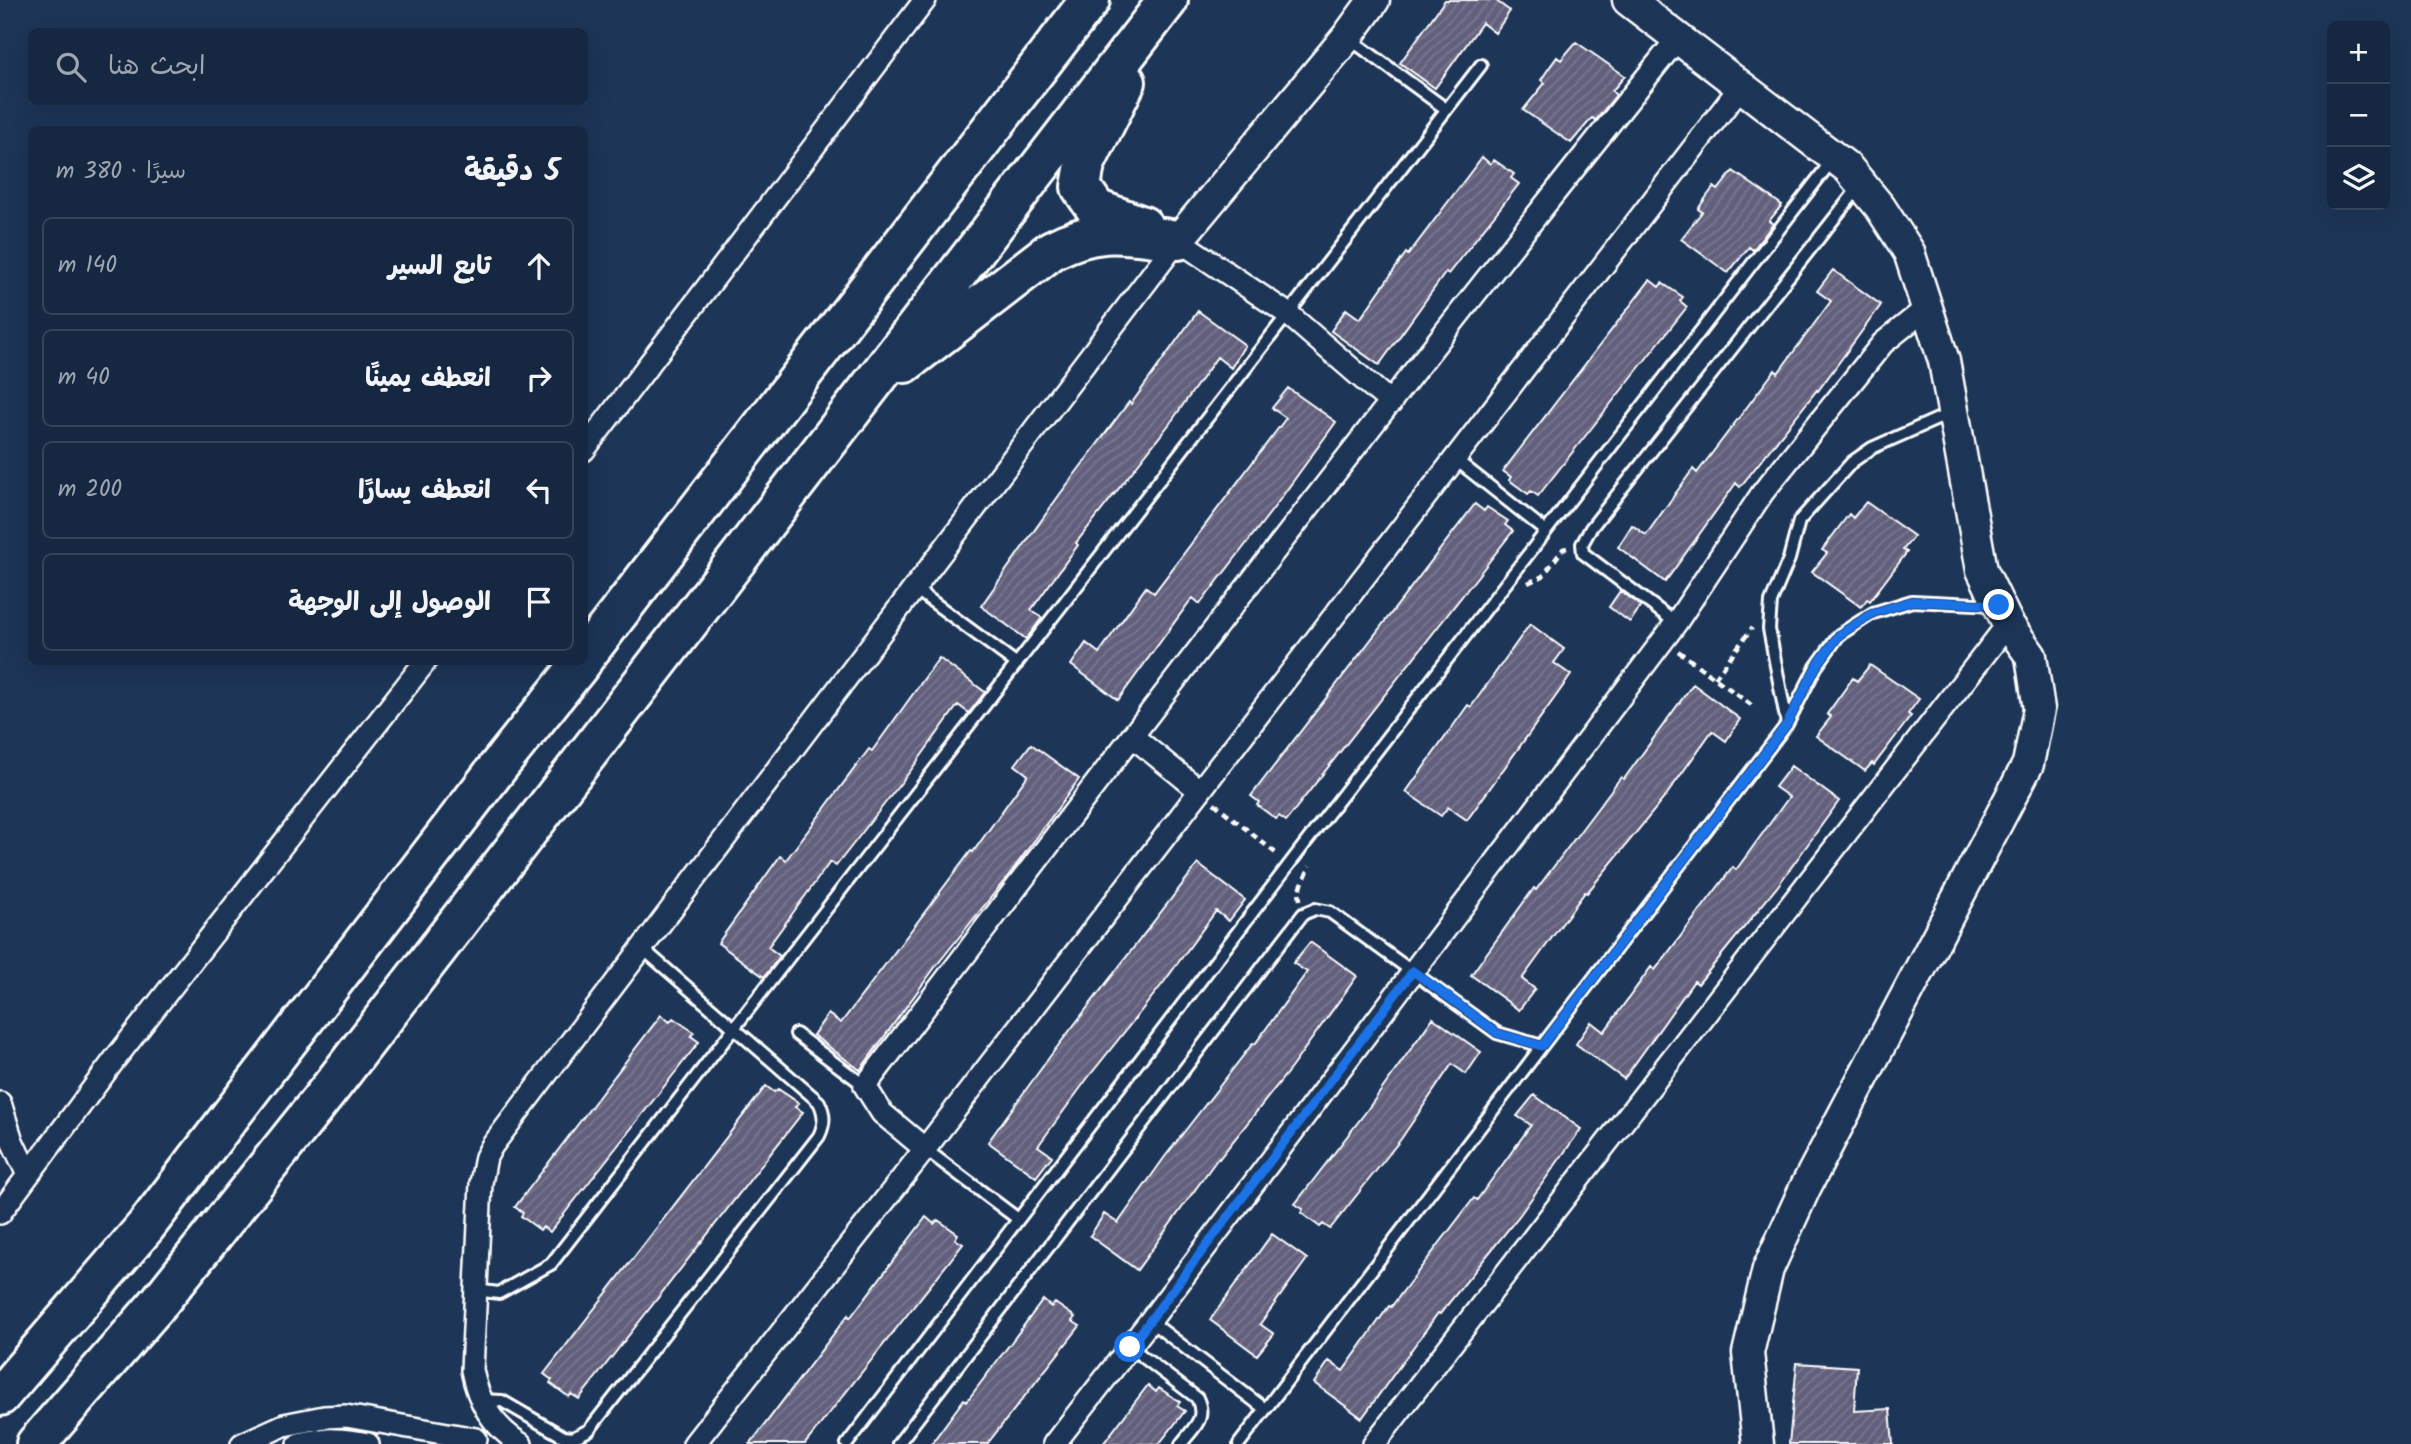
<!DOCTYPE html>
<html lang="ar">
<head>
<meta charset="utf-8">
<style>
  :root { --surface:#162841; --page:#1f3048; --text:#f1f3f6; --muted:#9ea6b1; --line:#35445a }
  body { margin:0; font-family:Kalam,"Playpen Sans Arabic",sans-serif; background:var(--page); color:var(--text); direction:rtl }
  .controls { position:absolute; right:21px; top:21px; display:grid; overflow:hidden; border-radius:10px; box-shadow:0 7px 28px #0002 }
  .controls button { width:63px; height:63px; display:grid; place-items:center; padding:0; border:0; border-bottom:2px solid var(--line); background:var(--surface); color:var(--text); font:35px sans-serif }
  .stop { position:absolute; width:21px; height:21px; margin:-16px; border:5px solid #1a73e8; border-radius:50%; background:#fff }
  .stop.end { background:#1a73e8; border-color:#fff; box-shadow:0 2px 7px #0008 }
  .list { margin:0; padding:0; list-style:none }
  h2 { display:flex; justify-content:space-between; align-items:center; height:91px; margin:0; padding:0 28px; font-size:30px }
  h2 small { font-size:23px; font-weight:400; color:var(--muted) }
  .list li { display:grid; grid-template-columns:46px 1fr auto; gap:21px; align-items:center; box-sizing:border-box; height:98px; margin:0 14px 14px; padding:0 14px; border:2px solid var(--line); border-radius:10px }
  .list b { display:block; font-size:26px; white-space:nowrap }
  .list em { font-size:23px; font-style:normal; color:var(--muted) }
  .icon { flex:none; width:38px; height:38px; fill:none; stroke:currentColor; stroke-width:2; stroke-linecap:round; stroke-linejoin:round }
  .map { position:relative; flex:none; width:2411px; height:1444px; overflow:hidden; direction:ltr }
  .search { position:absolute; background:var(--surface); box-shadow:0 7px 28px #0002; left:28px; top:28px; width:560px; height:77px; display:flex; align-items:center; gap:18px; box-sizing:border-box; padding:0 24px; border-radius:10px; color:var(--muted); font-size:26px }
  .panel { position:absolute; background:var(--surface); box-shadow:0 7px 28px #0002; left:28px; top:126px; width:560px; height:539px; border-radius:10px; direction:rtl }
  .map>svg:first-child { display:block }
</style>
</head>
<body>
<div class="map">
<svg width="2411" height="1444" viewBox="0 0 2411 1444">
  <defs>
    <pattern id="building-hatch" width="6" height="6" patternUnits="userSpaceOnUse" patternTransform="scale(1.75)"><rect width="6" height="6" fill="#625f7c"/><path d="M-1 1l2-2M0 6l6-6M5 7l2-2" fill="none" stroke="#7a7790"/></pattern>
  </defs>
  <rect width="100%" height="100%" fill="#1d3557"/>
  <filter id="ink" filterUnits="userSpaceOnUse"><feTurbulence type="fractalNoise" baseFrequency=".0143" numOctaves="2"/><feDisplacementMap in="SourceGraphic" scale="14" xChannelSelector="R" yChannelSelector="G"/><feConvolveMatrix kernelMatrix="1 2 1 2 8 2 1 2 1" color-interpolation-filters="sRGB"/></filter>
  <g filter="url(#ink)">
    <!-- building -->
    <path fill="url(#building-hatch)" stroke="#fff" stroke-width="2" d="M 1445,0 L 1495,0 L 1510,11 L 1495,33 L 1482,23 L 1435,88 L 1400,63 Z
      M 1576,42 L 1625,76 L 1612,91 L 1616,95 L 1596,120 L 1592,118 L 1571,143 L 1523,110 L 1545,83 L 1541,80 L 1549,68 L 1557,57 L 1561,60 Z
      M 1482,157 L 1490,164 L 1494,160 L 1514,174 L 1511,178 L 1519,184 L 1448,274 L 1446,272 L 1379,365 L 1331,331 L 1346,309 L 1360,319 L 1406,253 L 1408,255 Z
      M 1733,171 L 1782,205 L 1769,221 L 1773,224 L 1753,250 L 1749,247 L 1728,273 L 1681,239 L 1702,212 L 1698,209 L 1707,196 L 1714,187 L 1718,190 Z
      M 1833,270 L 1881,305 L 1818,391 L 1817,390 L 1740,487 L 1736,483 L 1665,582 L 1618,547 L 1632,525 L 1646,535 L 1693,469 L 1697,473 L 1775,370 L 1778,373 L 1831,301 L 1817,291 Z
      M 1650,280 L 1659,287 L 1662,283 L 1683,297 L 1680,301 L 1687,307 L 1538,496 L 1531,491 L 1528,494 L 1509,480 L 1511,477 L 1503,471 Z
      M 1198,311 L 1245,345 L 1231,368 L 1217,357 L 1171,422 L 1076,543 L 1078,545 L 1031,610 L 1042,618 L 1026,639 L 981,606 L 1060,494 L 1129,402 L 1131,404 Z
      M 1288,388 L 1336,422 L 1273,509 L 1200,604 L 1193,598 L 1190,601 L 1118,700 L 1071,665 L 1086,643 L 1099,653 L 1146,587 L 1154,593 L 1286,418 L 1272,408 Z
      M 1866,502 L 1914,536 L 1903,550 L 1907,552 L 1870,601 L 1867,599 L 1861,607 L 1812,572 L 1827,553 L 1822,550 L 1849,514 L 1853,518 Z
      M 1475,504 L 1484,511 L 1487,507 L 1508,521 L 1505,525 L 1513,531 L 1286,821 L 1279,816 L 1276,819 L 1257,805 L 1259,802 L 1251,796 Z
      M 1620,591 L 1641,606 L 1630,622 L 1609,607 Z
      M 1530,624 L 1564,649 L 1554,663 L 1571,675 L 1467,820 L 1448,807 L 1441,816 L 1406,792 L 1468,705 L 1471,707 Z
      M 939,658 L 985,692 L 969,713 L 958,705 L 911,770 L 836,866 L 830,862 L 768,947 L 780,956 L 764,977 L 718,943 L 780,856 L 786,860 L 869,749 L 872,751 Z
      M 1870,665 L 1919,699 L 1908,714 L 1911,716 L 1874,765 L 1872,763 L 1865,771 L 1816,736 L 1831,717 L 1827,714 L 1853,678 L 1857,681 Z
      M 1693,684 L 1740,719 L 1726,741 L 1712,731 L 1665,797 L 1587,893 L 1585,892 L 1522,979 L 1535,989 L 1519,1010 L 1471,975 L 1534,888 L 1536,890 L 1621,777 L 1624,779 Z
      M 1031,744 L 1079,779 L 1012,871 L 936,966 L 860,1070 L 813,1035 L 828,1014 L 841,1023 L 971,851 L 973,852 L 1028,775 L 1015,765 Z
      M 1791,766 L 1839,801 L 1777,887 L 1698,984 L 1694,981 L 1624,1079 L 1576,1044 L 1591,1022 L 1604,1032 L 1651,967 L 1655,970 L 1733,867 L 1736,870 L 1789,797 L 1775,787 Z
      M 1198,864 L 1245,900 L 1229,921 L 1216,911 L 1164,982 L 1087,1079 L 1038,1146 L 1052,1156 L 1036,1177 L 988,1142 L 1051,1055 Z
      M 1310,942 L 1357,976 L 1291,1068 L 1219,1159 L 1218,1158 L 1137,1270 L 1090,1236 L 1104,1214 L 1118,1223 L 1164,1158 L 1253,1043 L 1255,1044 L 1307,972 L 1293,963 Z
      M 661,1015 L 670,1022 L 673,1018 L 694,1032 L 691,1036 L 699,1042 L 550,1232 L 543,1227 L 540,1230 L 521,1216 L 523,1213 L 515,1207 Z
      M 1433,1018 L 1481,1052 L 1466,1074 L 1452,1064 L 1401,1139 L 1330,1229 L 1323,1224 L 1320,1227 L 1301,1213 L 1303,1209 L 1295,1204 L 1365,1113 Z
      M 766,1086 L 774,1092 L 778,1089 L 799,1103 L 795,1107 L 803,1112 L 579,1399 L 571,1394 L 569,1397 L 550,1383 L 552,1380 L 544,1374 Z
      M 1534,1095 L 1581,1129 L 1519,1216 L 1440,1314 L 1438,1313 L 1362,1418 L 1314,1383 L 1329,1361 L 1343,1371 L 1389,1306 L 1391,1307 L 1474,1198 L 1477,1200 L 1531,1125 L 1517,1116 Z
      M 926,1217 L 934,1224 L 938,1220 L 958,1234 L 955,1239 L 963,1244 L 805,1444 L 750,1444 L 848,1315 L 850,1318 Z
      M 1272,1234 L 1307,1259 L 1260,1324 L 1274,1334 L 1257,1355 L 1210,1320 Z
      M 1043,1300 L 1051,1307 L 1055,1303 L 1075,1317 L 1072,1321 L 1080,1326 L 987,1444 L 931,1444 L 964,1399 L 967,1401 Z
      M 1797,1363 L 1857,1367 L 1854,1411 L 1890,1409 L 1893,1444 L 1789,1444 Z
      M 1148,1385 L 1156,1392 L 1159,1388 L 1180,1402 L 1177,1406 L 1185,1411 L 1159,1444 L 1103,1444 Z"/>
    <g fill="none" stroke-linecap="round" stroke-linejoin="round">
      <!-- lane casing -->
      <g stroke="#fff" stroke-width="16">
        <path id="lane" d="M 1350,39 L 1446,109
          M 1455,459 L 1546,531
          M 914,588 L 1017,664
          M 1676,623 L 1583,553 L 1582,544 L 1591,528 L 1859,187
          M 1787,724 L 1769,629 L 1771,602 L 1789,559 L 1799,521 L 1852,462 L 1872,448 L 1951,413
          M 796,1034 L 865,1086
          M 925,1149 L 1018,1219
          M 475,1290 L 499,1293 L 551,1264 L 1481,65
          M 1150,1321 L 1265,1409
          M 1130,1347 L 1197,1398 C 1207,1419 1194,1427 1181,1444
          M 480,1400 L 502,1401 L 564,1437 L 573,1438 L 589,1430 L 819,1136 C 825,1123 825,1114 819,1102 L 642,948
          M 847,1444 L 1307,841 L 1834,158
          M 898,1444 L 1303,914 L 1315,909 L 1330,912 L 1497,1033 L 1542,1046
          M 1239,1444 L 1787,724 L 1816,667 L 1839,635 L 1873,613 L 1912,601 L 1996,605"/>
      </g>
      <!-- street casing -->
      <g stroke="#fff" stroke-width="26">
        <path id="street" d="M 584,450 L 925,0
          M 1132,736 L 1200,791
          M 0,1103 L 12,1141 L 28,1175
          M 925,1149 L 882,1113 L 865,1086 C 1133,734 1401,383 1678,38
          M 0,1213 L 115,1059 L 425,662
          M 242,1444 L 284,1425 L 324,1417 L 346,1416 L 476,1439
          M 299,1444 C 324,1438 344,1439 368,1444
          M 521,1444 C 493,1427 478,1402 472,1370 L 481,1183 L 486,1157 L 492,1146 L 1178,240 L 1288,314 L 1391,403
          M 694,1444 L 925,1149 L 1741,86
          M 1054,1444 L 1150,1321 L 1676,623 L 1763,492 L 1883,343 L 1928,307
          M 1374,1444 L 2008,624"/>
      </g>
      <!-- secondary casing -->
      <g stroke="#fff" stroke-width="35">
        <path id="secondary" d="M 1628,0 L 1848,168 L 1880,207 L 1909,252 L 1944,361 L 1982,570 L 2008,624 L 2031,656 L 2039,709 L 2028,764 L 1806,1186 L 1768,1269 L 1748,1353 L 1758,1444
          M 1178,240 L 1347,37 L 1374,0"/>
      </g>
      <!-- highway casing -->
      <g stroke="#fff" stroke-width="44">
        <path id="highway" d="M 1126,82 L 1085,164 L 1081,187 L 1096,209 L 1143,226
          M 905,363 L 1052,250 C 1100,225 1127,234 1178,240
          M 584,658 L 1090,0
          M 0,1396 L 146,1226 L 498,767 L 582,662
          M 36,1444 L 156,1306 L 331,1087 L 1168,0"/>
      </g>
      <!-- path -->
      <path stroke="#fff" stroke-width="4.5" stroke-dasharray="7 5" stroke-linecap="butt" d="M 1528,583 L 1543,576 L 1563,549 L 1567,548
        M 1678,651 L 1754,707
        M 1715,678 L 1752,628
        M 1214,803 L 1278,855
        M 1300,900 L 1299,891 L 1310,866"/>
      <!-- lane -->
      <use href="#lane" stroke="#1d3557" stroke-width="10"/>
      <!-- street -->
      <use href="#street" stroke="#1d3557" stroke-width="21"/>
      <!-- secondary -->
      <use href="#secondary" stroke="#1d3557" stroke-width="30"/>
      <!-- highway -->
      <use href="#highway" stroke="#1d3557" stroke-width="38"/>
    </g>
  </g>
  <g fill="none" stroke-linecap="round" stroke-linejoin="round" filter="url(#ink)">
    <!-- route -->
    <path stroke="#1a73e8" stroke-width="9" d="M 1130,1347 L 1413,971 L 1497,1033 L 1542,1046 L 1787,724 L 1816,667 L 1839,635 L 1873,613 L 1912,601 L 1999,605"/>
  </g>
</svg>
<div class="controls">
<button>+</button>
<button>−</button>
<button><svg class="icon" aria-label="layers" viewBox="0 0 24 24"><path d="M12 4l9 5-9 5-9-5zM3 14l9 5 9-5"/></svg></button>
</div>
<div class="stop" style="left:1130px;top:1347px"></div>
<div class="stop end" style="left:1999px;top:605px"></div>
<div class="search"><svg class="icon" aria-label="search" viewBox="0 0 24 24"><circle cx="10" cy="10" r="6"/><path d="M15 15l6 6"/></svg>ابحث هنا</div>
<section class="panel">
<h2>5 دقيقة<small>سيرًا · 380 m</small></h2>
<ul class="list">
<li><svg class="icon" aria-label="ahead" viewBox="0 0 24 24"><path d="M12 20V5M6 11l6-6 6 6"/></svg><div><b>تابع السير</b></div><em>140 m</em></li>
<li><svg class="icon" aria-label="right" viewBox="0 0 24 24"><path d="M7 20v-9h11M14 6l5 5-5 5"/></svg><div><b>انعطف يمينًا</b></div><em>40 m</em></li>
<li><svg class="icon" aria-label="left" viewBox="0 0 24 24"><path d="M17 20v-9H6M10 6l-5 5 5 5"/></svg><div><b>انعطف يسارًا</b></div><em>200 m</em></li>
<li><svg class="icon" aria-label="arrive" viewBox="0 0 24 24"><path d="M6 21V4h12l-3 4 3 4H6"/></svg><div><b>الوصول إلى الوجهة</b></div></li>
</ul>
</section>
</div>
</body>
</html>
